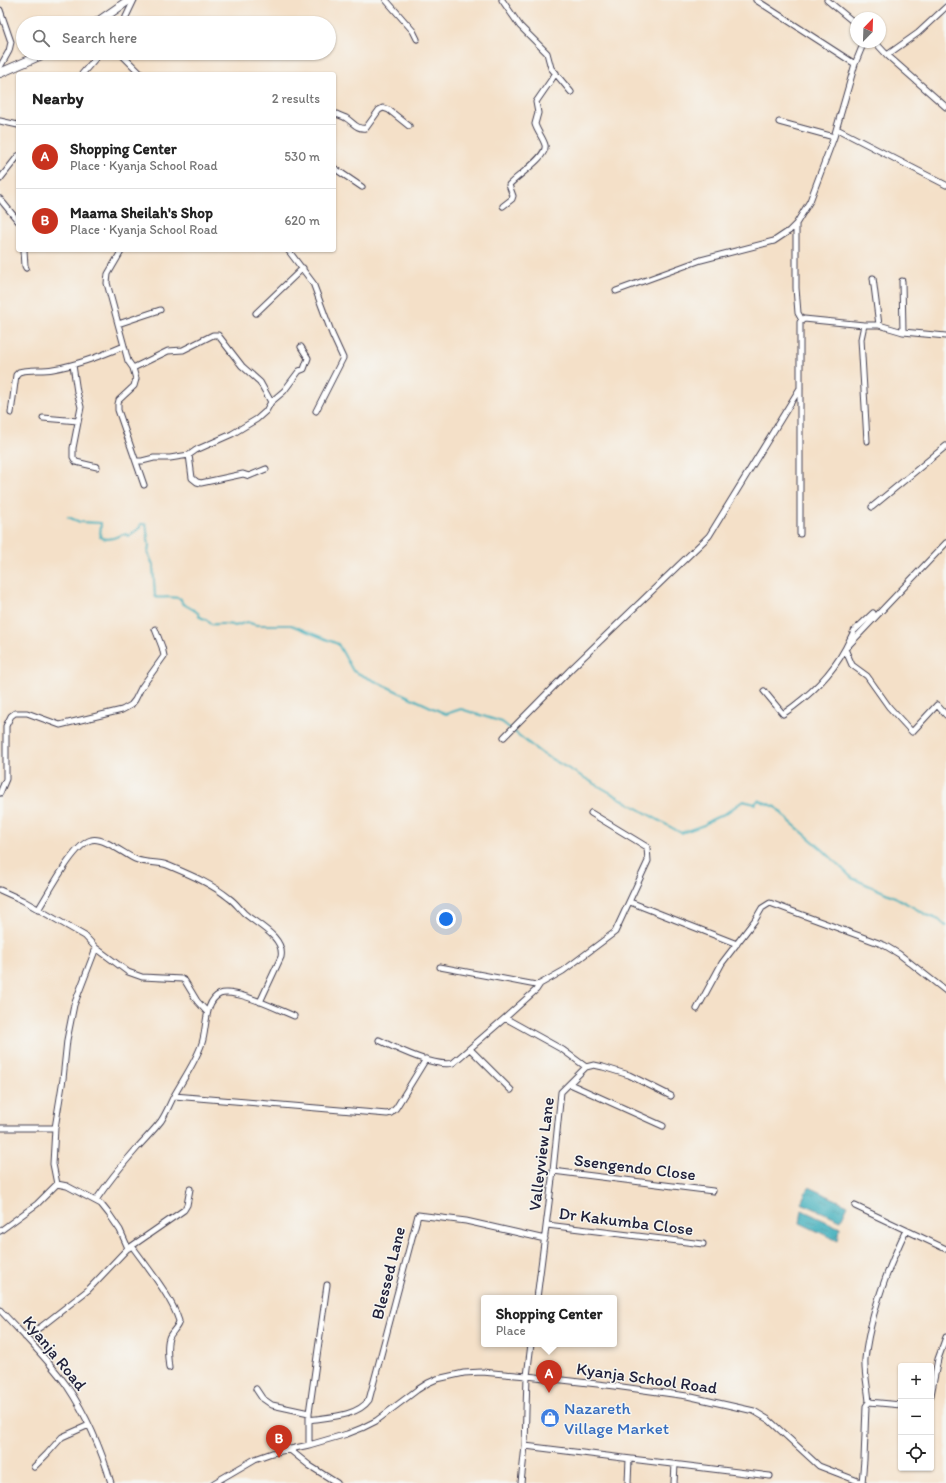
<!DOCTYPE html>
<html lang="en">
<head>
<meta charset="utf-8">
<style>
  :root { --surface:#fff; --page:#f6f6f6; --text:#222; --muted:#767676; --line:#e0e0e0; --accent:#c8321e }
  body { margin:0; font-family:Itim,sans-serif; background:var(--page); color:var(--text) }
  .controls { position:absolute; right:12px; bottom:12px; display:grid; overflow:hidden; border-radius:4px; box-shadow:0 1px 3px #0004 }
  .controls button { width:36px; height:36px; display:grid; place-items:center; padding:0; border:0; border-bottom:1px solid var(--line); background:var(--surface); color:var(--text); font:20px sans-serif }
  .compass { position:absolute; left:850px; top:12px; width:36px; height:36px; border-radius:50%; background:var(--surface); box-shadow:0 1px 3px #0004; rotate:23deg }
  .you { position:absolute; left:446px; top:919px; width:14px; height:14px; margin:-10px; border:3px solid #fff; border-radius:50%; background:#1a73e8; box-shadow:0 0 0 6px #1a73e833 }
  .badge { display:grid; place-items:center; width:26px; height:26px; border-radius:50%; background:var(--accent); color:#fff; font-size:13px; font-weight:700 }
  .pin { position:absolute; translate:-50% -33px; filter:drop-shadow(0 1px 2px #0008) }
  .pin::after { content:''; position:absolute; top:21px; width:14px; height:12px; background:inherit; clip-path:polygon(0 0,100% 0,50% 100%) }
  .popup { position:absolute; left:481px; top:1295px; width:136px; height:52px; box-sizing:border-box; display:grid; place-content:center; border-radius:4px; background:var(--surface); filter:drop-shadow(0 1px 3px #0005); font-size:13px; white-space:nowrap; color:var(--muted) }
  .popup b { font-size:15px; color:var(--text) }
  .popup::after { content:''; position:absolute; left:50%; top:100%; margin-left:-8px; border:8px solid transparent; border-top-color:var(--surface) }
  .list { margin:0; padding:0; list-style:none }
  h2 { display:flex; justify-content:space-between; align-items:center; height:52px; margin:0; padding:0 16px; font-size:17px }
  h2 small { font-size:13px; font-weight:400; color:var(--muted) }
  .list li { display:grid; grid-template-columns:26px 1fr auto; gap:12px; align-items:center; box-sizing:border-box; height:64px; padding:0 16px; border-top:1px solid var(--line) }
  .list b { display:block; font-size:15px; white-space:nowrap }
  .list p { margin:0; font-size:13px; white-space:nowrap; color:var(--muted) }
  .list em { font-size:13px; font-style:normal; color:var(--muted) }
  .icon { flex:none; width:22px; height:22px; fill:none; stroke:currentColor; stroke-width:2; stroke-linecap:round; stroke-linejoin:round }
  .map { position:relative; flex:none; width:946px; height:1483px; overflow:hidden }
  .search { position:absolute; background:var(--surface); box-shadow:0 1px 3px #0004; left:16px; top:16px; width:320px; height:44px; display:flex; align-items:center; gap:10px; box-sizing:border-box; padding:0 14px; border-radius:22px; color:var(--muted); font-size:15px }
  .panel { position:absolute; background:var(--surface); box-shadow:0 1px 3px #0004; left:16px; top:72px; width:320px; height:180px; border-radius:4px }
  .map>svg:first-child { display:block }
</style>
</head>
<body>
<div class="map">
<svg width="946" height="1483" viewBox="0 0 946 1483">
  <defs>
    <pattern id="water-ripples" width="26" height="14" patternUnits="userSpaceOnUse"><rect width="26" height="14" fill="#3eaebb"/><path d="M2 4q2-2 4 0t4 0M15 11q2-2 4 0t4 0" fill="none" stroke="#348d99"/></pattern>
  </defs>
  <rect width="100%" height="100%" fill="#f6f6f2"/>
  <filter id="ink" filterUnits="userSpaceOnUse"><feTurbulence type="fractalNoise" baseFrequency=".025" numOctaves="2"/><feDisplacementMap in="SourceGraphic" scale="8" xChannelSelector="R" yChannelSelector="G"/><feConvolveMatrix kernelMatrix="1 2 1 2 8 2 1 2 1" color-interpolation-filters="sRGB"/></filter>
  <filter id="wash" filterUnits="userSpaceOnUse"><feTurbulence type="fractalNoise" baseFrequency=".012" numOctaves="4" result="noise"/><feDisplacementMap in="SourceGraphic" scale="16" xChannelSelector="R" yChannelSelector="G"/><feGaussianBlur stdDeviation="0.9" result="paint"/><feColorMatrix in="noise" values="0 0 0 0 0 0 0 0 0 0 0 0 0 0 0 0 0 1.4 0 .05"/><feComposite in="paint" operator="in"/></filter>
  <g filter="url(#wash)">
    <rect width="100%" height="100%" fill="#f4e0c8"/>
    <!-- water -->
    <path fill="url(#water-ripples)" stroke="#30687b" d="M 808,1187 L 848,1205 L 841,1220 L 801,1203 Z
      M 802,1210 L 840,1228 L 838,1241 L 800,1223 Z"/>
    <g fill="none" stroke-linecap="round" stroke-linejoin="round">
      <!-- stream -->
      <path stroke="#3eaebb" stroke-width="2" d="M 68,517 L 80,522 L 101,523 L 100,537 C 109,542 116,536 125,534 L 130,536 L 132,533 L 139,529 L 141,524 L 146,524 L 149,546 L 148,553 L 153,565 L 155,597 C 164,599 173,595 181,599 L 182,603 C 188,607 193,609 198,613 L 200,617 L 207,620 L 211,624 C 220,625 227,622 235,626 L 247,622 L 256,625 L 291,625 L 338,644 L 353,671 L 446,714 L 461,709 L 502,722 L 541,753 L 681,833 L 704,825 L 709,821 L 726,813 L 743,801 L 755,804 L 758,800 L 776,807 L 787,819 L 822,849 L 852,878 L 895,897 L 927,915 L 939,920 L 946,926"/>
    </g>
  </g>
  <g filter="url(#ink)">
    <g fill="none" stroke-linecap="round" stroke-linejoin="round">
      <!-- street casing -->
      <g stroke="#423e50" stroke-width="7">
        <path id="street" d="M 386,0 L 413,31 L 417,39
          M 502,0 L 520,26 L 547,53 L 551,68 L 571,92
          M 756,0 L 855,64
          M 827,0 L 856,24
          M 0,10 L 11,42 L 9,51 L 0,67
          M 123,23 L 134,0
          M 875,42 L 887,55 L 946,107
          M 120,53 L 141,74
          M 887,55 L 918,33 L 946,7
          M 82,74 L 100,53
          M 334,113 C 338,115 342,116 346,118 C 353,122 357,130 366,128 L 379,110 L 383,108 L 389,110 L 409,126
          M 0,121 L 18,125
          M 779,122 L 834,137
          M 837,129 L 946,185
          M 334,168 L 362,187
          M 0,179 L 18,156
          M 0,199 L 18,221
          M 503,206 L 512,199 L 513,196 L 509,185 C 516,176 548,157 545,145 C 543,138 537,131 535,124 L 538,113 L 536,102 L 556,73
          M 796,224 L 796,288 L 798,313 L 802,320
          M 24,250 L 25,266 L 26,268
          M 122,250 L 108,274 L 107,283 L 124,346 L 128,361 L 133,368 L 136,379 L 134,386 L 119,400 L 118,404 L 118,410 L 144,485
          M 288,250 L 313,283 L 332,334 L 343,358 L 316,411
          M 902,281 L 903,332
          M 616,291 L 701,260 L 774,241 L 789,231 L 796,224 L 810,201 L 834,137 L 855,64 L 864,42
          M 256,313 L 303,268
          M 118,324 L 160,310
          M 864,325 L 861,339 L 867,441
          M 879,325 L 903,332 L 946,336
          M 73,365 L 77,392 L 81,407 L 73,448 L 73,457 L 76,462 L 97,467
          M 133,368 L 168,351 L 183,350 L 213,335 L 218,335 L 242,366 L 260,382 L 271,402
          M 11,413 L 16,375 L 19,372 C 30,369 42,371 53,369 C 78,365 101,356 124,346
          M 43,418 L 78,421
          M 189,455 L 192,478 L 197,482 L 201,483 L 243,474 L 249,476 L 266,469
          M 136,461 L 142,461 L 154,458 L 170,458 L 189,455 L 196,450 L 232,434 L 257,419 L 266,411 L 271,402 L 284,391 L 299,371 L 304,369 L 308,358 L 301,347
          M 872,507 L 946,446
          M 800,534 L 800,322 L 804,319 L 864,325 L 879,325 L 873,278
          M 873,613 L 854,631 L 845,649 L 852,665 L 867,676 L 889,707 L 912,732 L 937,705 L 946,715
          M 764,691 L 783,714 C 808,697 831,675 845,649 L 946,543
          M 504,737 L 571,669 L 709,536 L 800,388
          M 0,793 L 6,779 L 6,726 L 11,716 L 15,713 L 27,713 L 60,725 L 122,710 L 131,705 L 135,700 L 141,688 L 164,656 L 162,647 L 155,629
          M 0,890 L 22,900 L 85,936 L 96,948 L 128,972 L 142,977 L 182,979 L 185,981 L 197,1001 L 207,1012
          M 630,902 L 737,944
          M 38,910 C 49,893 73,845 91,840 C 102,836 124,854 135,859 C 146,864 157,861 167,865 C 188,874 211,883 229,898 C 235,902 239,908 244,913 C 256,924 285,937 281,957 L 260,1002
          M 440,967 L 536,985 L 540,984
          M 697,1009 L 722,963 L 755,920 L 762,908 L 770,903 L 884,945 L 899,954 L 946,991
          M 505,1018 L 563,1050 L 586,1067
          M 379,1040 C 395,1048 436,1068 453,1063 L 505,1018 L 536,990 L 540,984 L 563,971 L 615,932 L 648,861 L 647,847 L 591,813
          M 470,1049 L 511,1090
          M 570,1084 L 663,1126
          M 174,1096 L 387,1114 L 391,1113 L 396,1108 L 426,1059
          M 0,1128 L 55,1128
          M 553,1171 L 713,1191
          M 57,1184 L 53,1164 L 55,1128 L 63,1079 L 67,1040 L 74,1005 L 96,948
          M 96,1200 C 108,1182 122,1165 137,1148 C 145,1139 154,1130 161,1121 C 167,1112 170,1103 175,1094 C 184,1078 196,1061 202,1043 C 207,1029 204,1001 220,994 C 235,988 279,1010 294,1016
          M 855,1206 L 946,1249
          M 547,1225 L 703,1244
          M 0,1231 L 37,1204 L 57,1184 L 67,1186 L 101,1204 L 109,1214 L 120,1230 L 128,1248 L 88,1290 L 42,1326 L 25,1337
          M 132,1246 C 147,1267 171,1296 179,1321 C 178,1328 171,1332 169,1338 C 166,1347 168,1359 169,1368
          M 129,1248 L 184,1210 L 187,1205 L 190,1189
          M 537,1298 L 553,1171 L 561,1092 L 586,1067 L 594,1065 L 603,1067 L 629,1075 L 671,1096
          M 0,1310 C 23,1335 47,1358 67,1386 C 87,1416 101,1448 111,1483
          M 256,1389 L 262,1398 L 272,1405 L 309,1413
          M 931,1395 L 938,1359 L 946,1337
          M 869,1402 L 901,1405
          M 309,1420 C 327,1417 357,1417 369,1400 L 418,1215 L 466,1221 L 545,1239
          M 309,1445 L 309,1413 L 327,1285
          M 525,1446 L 770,1476
          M 289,1449 L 310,1466 L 337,1483
          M 34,1467 L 47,1454 L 62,1437 L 89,1425
          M 214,1483 L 255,1459 L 272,1453 L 309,1445 L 347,1434 L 362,1428 L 376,1421 L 417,1390 L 428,1383 L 437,1379 L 464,1373 L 482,1372 L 527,1376 L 615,1386 L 687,1396 L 754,1411 L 769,1420 L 819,1466 L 863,1483
          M 521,1483 L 525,1446 L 527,1376 L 531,1344
          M 628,1483 L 629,1459
          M 674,1483 L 675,1464
          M 862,1483 L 864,1460 L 866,1406 L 869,1402 C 868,1388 864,1373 865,1359 C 870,1314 887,1270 906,1230"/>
      </g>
      <!-- primary casing -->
      <g stroke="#423e50" stroke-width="10">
        <path id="primary" d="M 96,23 L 129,0
          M 0,73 L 46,53"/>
      </g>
      <!-- street -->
      <use href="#street" stroke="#fff" stroke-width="5"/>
      <!-- primary -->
      <use href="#primary" stroke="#fff" stroke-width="8"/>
    </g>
  </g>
  <!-- icons -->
  <defs>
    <g id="shop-disc" transform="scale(1)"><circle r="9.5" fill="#3f7fe0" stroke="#f6f6f2"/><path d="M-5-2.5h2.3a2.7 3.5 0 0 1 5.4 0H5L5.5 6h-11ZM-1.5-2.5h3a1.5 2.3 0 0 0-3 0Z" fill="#fff"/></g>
  </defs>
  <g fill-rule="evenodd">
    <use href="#shop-disc" x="550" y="1418"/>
  </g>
  <g text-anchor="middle" stroke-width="3" stroke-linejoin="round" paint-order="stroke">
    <!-- street labels -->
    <g font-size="17" fill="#22223b" stroke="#f6f6f2">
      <text transform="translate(541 1154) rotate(-83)" y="6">Valleyview Lane</text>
      <text transform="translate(635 1167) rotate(7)" y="6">Ssengendo Close</text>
      <text transform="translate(626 1221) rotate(7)" y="6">Dr Kakumba Close</text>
      <text transform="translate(388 1273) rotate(-76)" y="6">Blessed Lane</text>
      <text transform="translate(55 1353) rotate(51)" y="6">Kyanja Road</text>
      <text transform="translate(647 1378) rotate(8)" y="6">Kyanja School Road</text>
    </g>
    <!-- shop labels -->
    <g font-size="17" fill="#366cbe" stroke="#f6f6f2" text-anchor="start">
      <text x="564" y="1414">Nazareth<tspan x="564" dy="20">Village Market</tspan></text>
    </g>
  </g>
</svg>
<div class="controls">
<button>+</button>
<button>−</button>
<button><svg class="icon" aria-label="locate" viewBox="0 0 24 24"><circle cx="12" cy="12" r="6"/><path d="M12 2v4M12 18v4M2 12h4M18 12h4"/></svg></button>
</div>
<svg class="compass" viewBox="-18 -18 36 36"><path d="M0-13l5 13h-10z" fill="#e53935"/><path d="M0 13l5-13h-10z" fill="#767676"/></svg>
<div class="you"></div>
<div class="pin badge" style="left:549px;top:1393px">A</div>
<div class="popup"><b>Shopping Center</b>Place</div>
<div class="pin badge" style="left:279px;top:1458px">B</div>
<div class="search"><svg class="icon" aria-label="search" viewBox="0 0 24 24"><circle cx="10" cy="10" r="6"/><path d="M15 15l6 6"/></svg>Search here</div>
<section class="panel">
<h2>Nearby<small>2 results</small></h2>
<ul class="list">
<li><span class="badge">A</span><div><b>Shopping Center</b><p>Place · Kyanja School Road</p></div><em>530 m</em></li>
<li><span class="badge">B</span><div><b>Maama Sheilah's Shop</b><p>Place · Kyanja School Road</p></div><em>620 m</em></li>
</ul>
</section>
</div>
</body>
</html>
